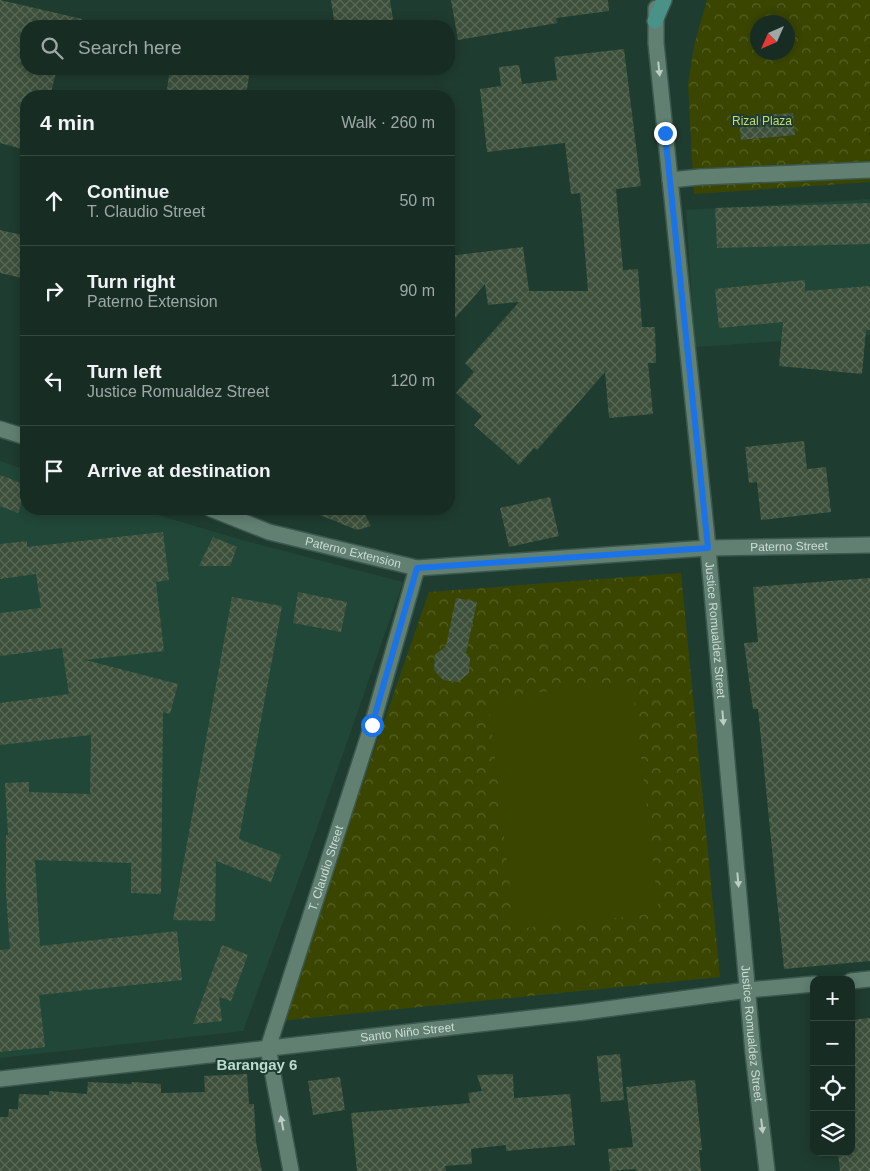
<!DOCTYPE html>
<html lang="en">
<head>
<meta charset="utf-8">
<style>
  :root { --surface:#172d24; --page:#20352c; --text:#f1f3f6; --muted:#9ea8a6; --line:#364941 }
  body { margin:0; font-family:Helvetica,sans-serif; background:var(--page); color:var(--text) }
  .controls { position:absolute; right:15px; bottom:15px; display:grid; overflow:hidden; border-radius:10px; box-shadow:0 2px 12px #0003 }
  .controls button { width:45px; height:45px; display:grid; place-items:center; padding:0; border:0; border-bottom:1px solid var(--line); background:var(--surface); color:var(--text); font:25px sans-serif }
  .compass { position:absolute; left:750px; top:15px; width:45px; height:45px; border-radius:50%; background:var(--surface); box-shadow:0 2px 12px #0003; rotate:225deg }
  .stop { position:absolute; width:15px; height:15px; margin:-11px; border:4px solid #1a73e8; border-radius:50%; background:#fff }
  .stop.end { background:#1a73e8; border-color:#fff; box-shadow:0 1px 5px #0008 }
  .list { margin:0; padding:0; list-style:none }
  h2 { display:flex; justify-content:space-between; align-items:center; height:65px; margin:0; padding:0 20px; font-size:21px }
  h2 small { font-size:16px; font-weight:400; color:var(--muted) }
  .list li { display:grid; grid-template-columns:32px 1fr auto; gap:15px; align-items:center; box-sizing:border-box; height:90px; padding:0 20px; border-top:1px solid var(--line) }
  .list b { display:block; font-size:19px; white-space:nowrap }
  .list p { margin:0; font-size:16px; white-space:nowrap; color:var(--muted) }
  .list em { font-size:16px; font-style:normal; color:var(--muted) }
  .icon { flex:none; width:28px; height:28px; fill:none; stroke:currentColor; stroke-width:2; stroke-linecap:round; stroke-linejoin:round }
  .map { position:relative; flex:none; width:870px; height:1171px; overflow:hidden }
  .search { position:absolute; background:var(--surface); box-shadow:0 2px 12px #0003; left:20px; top:20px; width:435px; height:55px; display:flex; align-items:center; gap:12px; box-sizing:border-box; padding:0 18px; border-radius:20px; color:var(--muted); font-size:19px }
  .panel { position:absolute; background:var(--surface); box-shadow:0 2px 12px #0003; left:20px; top:90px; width:435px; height:425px; border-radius:20px }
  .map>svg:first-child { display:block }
</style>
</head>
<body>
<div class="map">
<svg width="870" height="1171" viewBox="0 0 870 1171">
  <defs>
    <pattern id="park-crowns" width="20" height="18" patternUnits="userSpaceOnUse" patternTransform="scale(1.25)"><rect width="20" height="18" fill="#3a4600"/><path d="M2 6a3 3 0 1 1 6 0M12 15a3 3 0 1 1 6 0" fill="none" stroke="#556024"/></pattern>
    <pattern id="building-cross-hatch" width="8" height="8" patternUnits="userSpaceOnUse" patternTransform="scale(1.25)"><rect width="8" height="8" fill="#3d503b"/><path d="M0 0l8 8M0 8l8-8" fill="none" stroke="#586956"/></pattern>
  </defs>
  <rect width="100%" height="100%" fill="#1f3c30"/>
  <!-- built -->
  <path fill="#214738" d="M 870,199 L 870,335 L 695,347 L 686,210 Z
    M 0,461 L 26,470 L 26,509 L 138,509 L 245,541 L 403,582 L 309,851 L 243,1031 L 0,1058 Z"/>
  <!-- park -->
  <path fill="url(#park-crowns)" fill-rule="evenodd" d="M 707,0 L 870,0 L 870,182 L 694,194 L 688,85 L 694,46 ZM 758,22 L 788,22 L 788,52 L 758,52 Z
    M 681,573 L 720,977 L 280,1021 L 429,592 Z"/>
  <!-- garden -->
  <path fill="#3a4600" d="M 632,682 L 659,913 L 515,929 L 488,698 Z"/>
  <!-- building -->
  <path fill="url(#building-cross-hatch)" d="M 0,0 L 82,19 L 81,26 L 26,26 L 26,69 L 57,69 L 50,96 L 26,96 L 26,150 L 0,143 Z
    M 331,0 L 390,0 L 394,26 L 335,26 Z
    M 451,0 L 608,0 L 609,11 L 556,18 L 557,23 L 458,40 Z
    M 624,49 L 641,186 L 616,189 L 623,270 L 638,269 L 642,327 L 655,327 L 656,363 L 648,363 L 653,414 L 609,418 L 605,372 L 537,450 L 534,448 L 519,465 L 474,425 L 482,416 L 456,393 L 474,372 L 465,363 L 519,302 L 488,305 L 485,284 L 449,325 L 449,256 L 523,247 L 529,291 L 588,291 L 580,193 L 571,194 L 565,143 L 487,152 L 480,89 L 501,86 L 499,67 L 519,65 L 522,84 L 557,80 L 554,57 Z
    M 170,69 L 250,69 L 246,96 L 166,96 Z
    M 793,113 L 795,135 L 741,140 L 739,117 Z
    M 870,203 L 870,244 L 717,248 L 715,208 Z
    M 0,230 L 26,236 L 26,279 L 0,273 Z
    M 805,280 L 805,291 L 870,286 L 870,330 L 866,330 L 862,374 L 779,366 L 783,322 L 719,328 L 715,289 Z
    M 804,441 L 807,469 L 826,467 L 831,512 L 761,520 L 757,482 L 749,483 L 745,447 Z
    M 0,475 L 26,485 L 26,491 L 18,513 L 0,506 Z
    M 550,497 L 559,536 L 509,547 L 500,508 Z
    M 305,509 L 362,509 L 371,526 L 357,530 Z
    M 163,532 L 169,580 L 156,582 L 164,651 L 85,660 L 178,684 L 170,714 L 163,712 L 161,894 L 131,893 L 131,863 L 35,860 L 40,946 L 177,931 L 182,980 L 39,995 L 45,1047 L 0,1052 L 0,950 L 10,949 L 6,895 L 6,835 L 8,835 L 5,783 L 29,782 L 29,792 L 90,794 L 91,735 L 0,745 L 0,703 L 69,694 L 62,648 L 0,656 L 0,613 L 41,608 L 36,574 L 0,579 L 0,544 L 27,541 L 27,547 Z
    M 213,537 L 237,547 L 230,566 L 199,566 Z
    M 870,578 L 870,961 L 784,969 L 758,709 L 753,709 L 744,643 L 758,642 L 753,587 Z
    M 298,592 L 347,602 L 341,632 L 293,623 Z
    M 232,597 L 282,606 L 239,839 L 281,855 L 271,882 L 216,861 L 215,921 L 173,920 Z
    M 456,598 L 477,602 L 466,653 L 470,658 L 469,673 L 458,682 L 443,680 L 434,670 L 435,655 L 446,646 Z
    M 222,945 L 248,955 L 231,1001 L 219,997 L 222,1021 L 193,1024 Z
    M 870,1018 L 870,1171 L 840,1171 L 838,1152 L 851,1152 L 851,1020 Z
    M 620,1054 L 624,1100 L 601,1102 L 597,1056 Z
    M 247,1074 L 249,1104 L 254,1104 L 256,1142 L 262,1171 L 0,1171 L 0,1117 L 8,1117 L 9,1109 L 18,1109 L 19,1094 L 49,1095 L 49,1091 L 87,1094 L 88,1082 L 131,1084 L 132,1082 L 161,1084 L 161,1093 L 205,1092 L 204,1076 Z
    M 513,1074 L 514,1098 L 570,1094 L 575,1145 L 506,1151 L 506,1145 L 471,1149 L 472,1164 L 445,1166 L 446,1171 L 357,1171 L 351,1113 L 470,1103 L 468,1093 L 482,1091 L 477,1075 Z
    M 340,1077 L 345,1110 L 313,1115 L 308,1081 Z
    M 695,1080 L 702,1150 L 699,1150 L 701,1171 L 636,1171 L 635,1169 L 610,1171 L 608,1149 L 633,1147 L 626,1087 Z"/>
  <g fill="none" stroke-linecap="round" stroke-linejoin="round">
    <!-- street casing -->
    <g stroke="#3c574d" stroke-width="18">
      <g id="street">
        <path d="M 670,180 L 700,177 L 870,170"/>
        <path d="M 0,429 L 26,437"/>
        <path id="s1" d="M 211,509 L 269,532 L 417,568 L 708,548"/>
        <path d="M 851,981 L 870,979"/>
        <path id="s2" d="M 0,1079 L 584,1012 L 748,990 L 814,984"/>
        <path id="s3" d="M 291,1171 L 268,1048 L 372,725 L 417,568"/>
      </g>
    </g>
    <!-- secondary casing -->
    <g stroke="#3c574d" stroke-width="18">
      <g id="secondary">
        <path id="s4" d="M 656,8 L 656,43 L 708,548 L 753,1053 L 767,1171"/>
        <path id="s5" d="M 708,548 L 870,545"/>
      </g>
    </g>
    <!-- primary casing -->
    <g stroke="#3c574d" stroke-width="18">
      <path id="primary" d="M 655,21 L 664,0"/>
    </g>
    <!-- street -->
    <use href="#street" stroke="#618072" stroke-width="15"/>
    <!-- secondary -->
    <use href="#secondary" stroke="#618072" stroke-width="15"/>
    <!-- primary -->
    <use href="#primary" stroke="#4a9187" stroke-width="15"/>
  </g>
  <!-- one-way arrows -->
  <defs><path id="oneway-solid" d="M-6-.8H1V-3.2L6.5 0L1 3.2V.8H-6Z" transform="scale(1.25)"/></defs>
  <g fill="#bbcec5">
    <use href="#oneway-solid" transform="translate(659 69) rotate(84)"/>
    <use href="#oneway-solid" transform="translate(723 718) rotate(85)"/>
    <use href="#oneway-solid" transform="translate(738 880) rotate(85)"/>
    <use href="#oneway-solid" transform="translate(282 1123) rotate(-101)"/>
    <use href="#oneway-solid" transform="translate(762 1126) rotate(83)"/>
  </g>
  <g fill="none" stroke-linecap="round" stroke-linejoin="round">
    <!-- route -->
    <path stroke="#1a73e8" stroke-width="6" d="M 372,725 L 417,568 L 708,548 L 665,133"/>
  </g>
  <g text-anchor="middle" stroke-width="4" stroke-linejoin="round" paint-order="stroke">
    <!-- park labels -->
    <g font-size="12" fill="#c4dc70" stroke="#1f3c30">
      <text x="762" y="125">Rizal Plaza</text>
    </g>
    <!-- street labels -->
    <g font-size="12" fill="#cbdcd4" stroke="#1f3c30">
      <text dy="4" stroke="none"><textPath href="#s5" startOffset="81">Paterno Street</textPath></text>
      <text dy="4" stroke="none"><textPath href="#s1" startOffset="149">Paterno Extension</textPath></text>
      <text dy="4" stroke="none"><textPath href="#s4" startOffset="625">Justice Romualdez Street</textPath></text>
      <text dy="4" stroke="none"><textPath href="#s3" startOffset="314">T. Claudio Street</textPath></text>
      <text dy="4" stroke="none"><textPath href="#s2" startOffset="410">Santo Niño Street</textPath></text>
      <text dy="4" stroke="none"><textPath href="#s4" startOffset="1030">Justice Romualdez Street</textPath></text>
    </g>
    <!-- quarter labels -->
    <g font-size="15" font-weight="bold" fill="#bbddcd" stroke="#1f3c30">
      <text x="257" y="1070">Barangay 6</text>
    </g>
  </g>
</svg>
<div class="controls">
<button>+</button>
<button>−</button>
<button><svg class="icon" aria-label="locate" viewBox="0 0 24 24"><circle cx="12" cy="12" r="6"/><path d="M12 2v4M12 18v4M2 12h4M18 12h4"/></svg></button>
<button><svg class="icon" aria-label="layers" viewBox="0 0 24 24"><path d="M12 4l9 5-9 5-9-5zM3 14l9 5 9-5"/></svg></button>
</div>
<svg class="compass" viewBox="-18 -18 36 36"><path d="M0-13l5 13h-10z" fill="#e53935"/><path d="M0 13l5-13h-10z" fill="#9ea8a6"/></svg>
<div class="stop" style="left:372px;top:725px"></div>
<div class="stop end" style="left:665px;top:133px"></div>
<div class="search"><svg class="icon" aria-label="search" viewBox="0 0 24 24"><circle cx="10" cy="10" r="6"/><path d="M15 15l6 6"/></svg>Search here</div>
<section class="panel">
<h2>4 min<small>Walk · 260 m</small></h2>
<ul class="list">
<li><svg class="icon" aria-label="ahead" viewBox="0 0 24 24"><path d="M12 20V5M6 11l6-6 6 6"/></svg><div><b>Continue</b><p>T. Claudio Street</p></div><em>50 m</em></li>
<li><svg class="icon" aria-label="right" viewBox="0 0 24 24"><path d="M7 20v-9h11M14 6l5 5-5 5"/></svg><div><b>Turn right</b><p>Paterno Extension</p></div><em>90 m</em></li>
<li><svg class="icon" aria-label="left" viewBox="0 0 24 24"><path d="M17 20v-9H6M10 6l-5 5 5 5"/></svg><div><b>Turn left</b><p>Justice Romualdez Street</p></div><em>120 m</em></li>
<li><svg class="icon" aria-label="arrive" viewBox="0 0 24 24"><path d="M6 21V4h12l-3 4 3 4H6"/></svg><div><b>Arrive at destination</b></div></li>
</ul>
</section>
</div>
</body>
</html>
